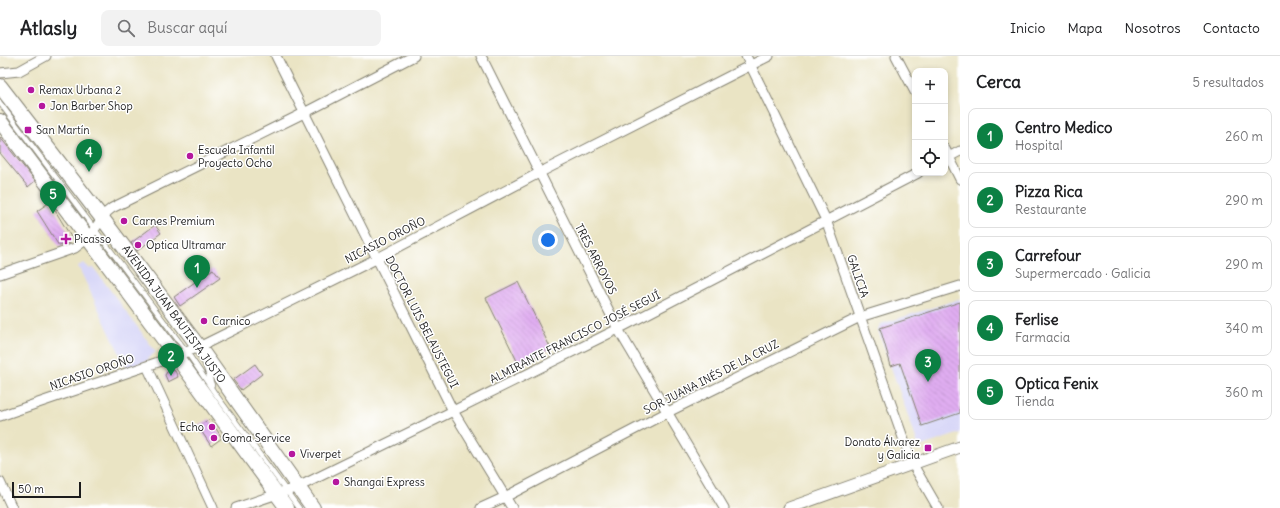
<!DOCTYPE html>
<html lang="es">
<head>
<meta charset="utf-8">
<style>
  :root { --surface:#fff; --page:#f2f2f2; --text:#202124; --muted:#757577; --line:#e0e0e0; --accent:#0b8043 }
  body { margin:0; font-family:Delius,sans-serif; background:var(--page); color:var(--text) }
  .controls { position:absolute; right:12px; top:12px; display:grid; overflow:hidden; border-radius:8px; box-shadow:0 2px 6px #0003 }
  .controls button { width:36px; height:36px; display:grid; place-items:center; padding:0; border:0; border-bottom:1px solid var(--line); background:var(--surface); color:var(--text); font:20px sans-serif }
  .scale { position:absolute; left:12px; bottom:10px; width:69px; box-sizing:border-box; padding-left:4px; border:2px solid #1c1c1c; border-top:0; font-size:11px; line-height:14px; white-space:nowrap; color:#1c1c1c; -webkit-text-stroke:3px #fff; paint-order:stroke }
  .you { position:absolute; left:548px; top:184px; width:14px; height:14px; margin:-10px; border:3px solid #fff; border-radius:50%; background:#1a73e8; box-shadow:0 0 0 6px #1a73e833 }
  .badge { display:grid; place-items:center; width:26px; height:26px; border-radius:50%; background:var(--accent); color:#fff; font-size:13px; font-weight:700 }
  .pin { position:absolute; translate:-50% -33px; filter:drop-shadow(0 1px 2px #0008) }
  .pin::after { content:''; position:absolute; top:21px; width:14px; height:12px; background:inherit; clip-path:polygon(0 0,100% 0,50% 100%) }
  .list { margin:0; padding:0; list-style:none }
  h2 { display:flex; justify-content:space-between; align-items:center; height:52px; margin:0; padding:0 16px; font-size:17px }
  h2 small { font-size:13px; font-weight:400; color:var(--muted) }
  .list li { display:grid; grid-template-columns:26px 1fr auto; gap:12px; align-items:center; box-sizing:border-box; height:56px; margin:0 8px 8px; padding:0 8px; border:1px solid var(--line); border-radius:8px }
  .list b { display:block; font-size:15px; white-space:nowrap }
  .list p { margin:0; font-size:13px; white-space:nowrap; color:var(--muted) }
  .list em { font-size:13px; font-style:normal; color:var(--muted) }
  .icon { flex:none; width:22px; height:22px; fill:none; stroke:currentColor; stroke-width:2; stroke-linecap:round; stroke-linejoin:round }
  .map { position:relative; flex:none; width:960px; height:452px; overflow:hidden }
  header { display:flex; align-items:center; gap:24px; box-sizing:border-box; height:56px; padding:0 20px; background:var(--surface); border-bottom:1px solid var(--line) }
  header strong { font-size:19px }
  nav { display:flex; gap:22px; margin-inline-start:auto; font-size:14px }
  .search { width:280px; height:36px; background:var(--page); display:flex; align-items:center; gap:10px; box-sizing:border-box; padding:0 14px; border-radius:8px; color:var(--muted); font-size:15px }
  main { display:flex }
  aside { flex:1; background:var(--surface) }
  .map>svg:first-child { display:block }
</style>
</head>
<body>
<header>
<strong>Atlasly</strong>
<div class="search"><svg class="icon" aria-label="search" viewBox="0 0 24 24"><circle cx="10" cy="10" r="6"/><path d="M15 15l6 6"/></svg>Buscar aquí</div>
<nav><a>Inicio</a><a>Mapa</a><a>Nosotros</a><a>Contacto</a></nav>
</header>
<main>
<div class="map">
<svg width="960" height="452" viewBox="0 0 960 452">
  <defs>
    <pattern id="building-back-hatch" width="6" height="6" patternUnits="userSpaceOnUse"><rect width="6" height="6" fill="#e0adf1"/><path d="M-1 5l2 2M0 0l6 6M5-1l2 2" fill="none" stroke="#c094ce"/></pattern>
  </defs>
  <rect width="100%" height="100%" fill="#fff"/>
  <filter id="ink" filterUnits="userSpaceOnUse"><feTurbulence type="fractalNoise" baseFrequency=".025" numOctaves="2"/><feDisplacementMap in="SourceGraphic" scale="8" xChannelSelector="R" yChannelSelector="G"/><feConvolveMatrix kernelMatrix="1 2 1 2 8 2 1 2 1" color-interpolation-filters="sRGB"/></filter>
  <filter id="wash" filterUnits="userSpaceOnUse"><feTurbulence type="fractalNoise" baseFrequency=".012" numOctaves="4" result="noise"/><feDisplacementMap in="SourceGraphic" scale="16" xChannelSelector="R" yChannelSelector="G"/><feGaussianBlur stdDeviation="0.9" result="paint"/><feColorMatrix in="noise" values="0 0 0 0 0 0 0 0 0 0 0 0 0 0 0 0 0 1.4 0 .05"/><feComposite in="paint" operator="in"/></filter>
  <g filter="url(#wash)">
    <rect width="100%" height="100%" fill="#eae4c4"/>
    <!-- built -->
    <path fill="#d8d7f8" d="M 84,207 L 90,213 L 93,211 L 156,296 L 148,302 L 149,304 L 127,313 L 78,210 Z
      M 960,243 L 960,377 L 919,391 L 878,274 L 881,268 Z"/>
    <g id="blocks">
      <!-- building -->
      <path fill="url(#building-back-hatch)" d="M 0,81 L 35,125 L 28,131 L 0,97 Z
        M 50,146 L 71,181 L 70,187 L 59,190 L 37,155 Z
        M 155,169 L 161,177 L 137,195 L 131,187 Z
        M 213,213 L 220,222 L 180,250 L 174,241 Z
        M 518,226 L 551,293 L 519,309 L 486,242 Z
        M 960,246 L 960,357 L 922,370 L 900,307 L 891,310 L 880,272 Z
        M 255,308 L 262,318 L 241,334 L 233,324 Z
        M 172,314 L 175,315 L 178,321 L 168,326 L 165,319 L 167,316 Z
        M 210,363 L 222,382 L 211,390 L 198,370 Z"/>
    </g>
  </g>
  <g filter="url(#ink)">
    <use href="#blocks" fill-opacity="0" stroke="#838070" stroke-width="1"/>
    <g fill="none" stroke-linecap="round" stroke-linejoin="round">
      <!-- service casing -->
      <g stroke="#838070" stroke-width="6">
        <path id="service" d="M 0,47 L 187,296 L 214,336 L 299,452
          M 205,309 L 212,329"/>
      </g>
      <!-- minor casing -->
      <g stroke="#838070" stroke-width="11">
        <path id="minor" d="M 276,0 L 453,355 L 512,452
          M 481,0 L 618,273 L 724,452
          M 746,0 L 826,164 L 912,407 L 938,452
          M 896,0 L 915,36
          M 0,17 L 19,15 L 46,0
          M 945,93 L 960,123
          M 945,103 L 960,95
          M 0,218 L 75,192 L 88,182 L 107,156 L 112,152 L 304,57 L 414,0
          M 147,310 L 213,452
          M 0,360 L 176,300 L 199,291 L 376,203 L 539,117 L 769,0
          M 0,426 L 12,452
          M 236,452 L 298,431 L 453,355 L 618,273 L 918,117
          M 481,452 L 505,441 L 668,356 L 860,261 L 960,230"/>
      </g>
      <!-- tertiary casing -->
      <g stroke="#838070" stroke-width="13">
        <path id="tertiary" d="M 789,452 L 960,391"/>
      </g>
      <!-- primary casing -->
      <g stroke="#838070" stroke-width="16">
        <path id="primary" d="M 0,30 L 102,162 L 199,291 L 313,452
          M 0,65 L 176,300 L 287,452"/>
      </g>
      <!-- service -->
      <use href="#service" stroke="#fff" stroke-width="4.5"/>
      <!-- minor -->
      <use href="#minor" stroke="#fff" stroke-width="9"/>
      <!-- tertiary -->
      <use href="#tertiary" stroke="#fff" stroke-width="11"/>
      <!-- primary -->
      <use href="#primary" stroke="#fff" stroke-width="14"/>
    </g>
  </g>
  <!-- markers -->
  <g fill="#b5179e" stroke="#fff" stroke-width="1.5">
    <circle cx="31" cy="34" r="4"/>
    <circle cx="42" cy="50" r="4"/>
    <rect x="24" y="70" width="8" height="8" rx="2"/>
    <circle cx="190" cy="100" r="4"/>
    <circle cx="124" cy="165" r="4"/>
    <path d="M64 177h4v4h4v4h-4v4h-4v-4h-4v-4h4z"/>
    <circle cx="138" cy="189" r="4"/>
    <circle cx="204" cy="265" r="4"/>
    <circle cx="212" cy="371" r="4"/>
    <circle cx="214" cy="382" r="4"/>
    <rect x="924" y="388" width="8" height="8" rx="2"/>
    <circle cx="292" cy="398" r="4"/>
    <circle cx="336" cy="426" r="4"/>
  </g>
  <g text-anchor="middle" stroke-width="3" stroke-linejoin="round" paint-order="stroke">
    <!-- poi labels -->
    <g font-size="11" fill="#1c1c1c" stroke="#fff" text-anchor="start">
      <text x="39" y="38">Remax Urbana 2</text>
      <text x="50" y="54">Jon Barber Shop</text>
      <text x="36" y="78">San Martín</text>
      <text x="198" y="98">Escuela Infantil<tspan x="198" dy="13">Proyecto Ocho</tspan></text>
      <text x="132" y="169">Carnes Premium</text>
      <text x="74" y="187">Picasso</text>
      <text x="146" y="193">Optica Ultramar</text>
      <text x="212" y="269">Carnico</text>
      <text x="204" y="375" text-anchor="end">Echo</text>
      <text x="222" y="386">Goma Service</text>
      <text x="920" y="390" text-anchor="end">Donato Álvarez<tspan x="920" dy="13">y Galicia</tspan></text>
      <text x="300" y="402">Viverpet</text>
      <text x="344" y="430">Shangai Express</text>
    </g>
    <!-- street labels -->
    <g font-size="11" fill="#1c1c1c" stroke="#fff">
      <text transform="translate(385 184) rotate(-27)" y="4">NICASIO OROÑO</text>
      <text transform="translate(596 203) rotate(63)" y="4">TRES ARROYOS</text>
      <text transform="translate(858 220) rotate(71)" y="4">GALICIA</text>
      <text transform="translate(174 258) rotate(54)" y="4">AVENIDA JUAN BAUTISTA JUSTO</text>
      <text transform="translate(422 266) rotate(63)" y="4">DOCTOR LUIS BELAUSTEGUI</text>
      <text transform="translate(575 281) rotate(-27)" y="4">ALMIRANTE FRANCISCO JOSÉ SEGUÍ</text>
      <text transform="translate(92 316) rotate(-19)" y="4">NICASIO OROÑO</text>
      <text transform="translate(711 321) rotate(-27)" y="4">SOR JUANA INÉS DE LA CRUZ</text>
    </g>
  </g>
</svg>
<div class="controls">
<button>+</button>
<button>−</button>
<button><svg class="icon" aria-label="locate" viewBox="0 0 24 24"><circle cx="12" cy="12" r="6"/><path d="M12 2v4M12 18v4M2 12h4M18 12h4"/></svg></button>
</div>
<div class="scale">50 m</div>
<div class="you"></div>
<div class="pin badge" style="left:197px;top:232px">1</div>
<div class="pin badge" style="left:171px;top:320px">2</div>
<div class="pin badge" style="left:928px;top:326px">3</div>
<div class="pin badge" style="left:89px;top:116px">4</div>
<div class="pin badge" style="left:53px;top:158px">5</div>
</div>
<aside>
<h2>Cerca<small>5 resultados</small></h2>
<ul class="list">
<li><span class="badge">1</span><div><b>Centro Medico</b><p>Hospital</p></div><em>260 m</em></li>
<li><span class="badge">2</span><div><b>Pizza Rica</b><p>Restaurante</p></div><em>290 m</em></li>
<li><span class="badge">3</span><div><b>Carrefour</b><p>Supermercado · Galicia</p></div><em>290 m</em></li>
<li><span class="badge">4</span><div><b>Ferlise</b><p>Farmacia</p></div><em>340 m</em></li>
<li><span class="badge">5</span><div><b>Optica Fenix</b><p>Tienda</p></div><em>360 m</em></li>
</ul>
</aside>
</main>
</body>
</html>
